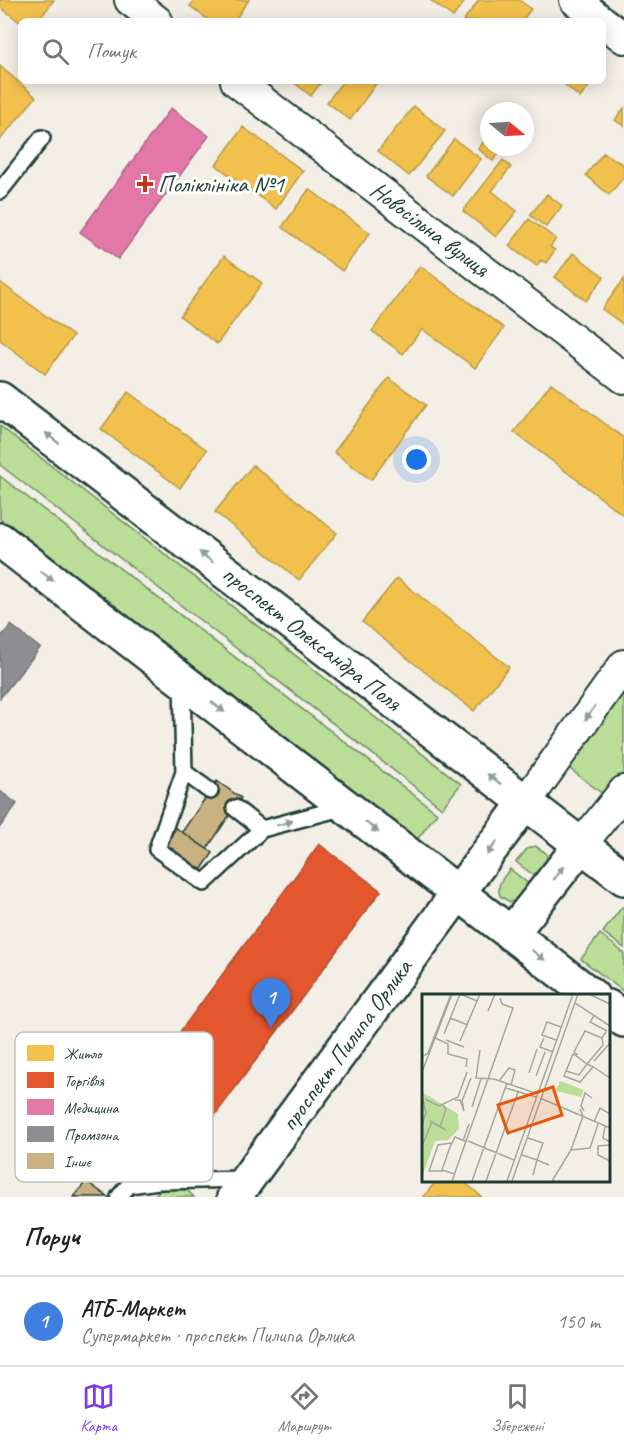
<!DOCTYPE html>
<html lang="uk">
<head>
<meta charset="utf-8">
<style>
  :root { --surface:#fff; --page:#f2f2f2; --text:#222; --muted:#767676; --line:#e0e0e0; --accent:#7c3aed }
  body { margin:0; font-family:Caveat,sans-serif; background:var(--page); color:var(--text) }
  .compass { position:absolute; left:480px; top:102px; width:54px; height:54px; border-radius:50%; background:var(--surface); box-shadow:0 3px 15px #0003; rotate:108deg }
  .you { position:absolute; left:417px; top:460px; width:21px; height:21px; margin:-15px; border:4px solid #fff; border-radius:50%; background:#1a73e8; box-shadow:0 0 0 9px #1a73e833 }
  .badge { display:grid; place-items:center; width:39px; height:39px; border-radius:50%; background:var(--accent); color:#fff; font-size:20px; font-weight:700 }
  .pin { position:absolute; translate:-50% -50px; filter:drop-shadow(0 2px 3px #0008) }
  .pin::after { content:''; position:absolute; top:32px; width:21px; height:18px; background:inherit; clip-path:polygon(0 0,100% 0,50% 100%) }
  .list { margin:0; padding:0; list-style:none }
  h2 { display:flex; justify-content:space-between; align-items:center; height:78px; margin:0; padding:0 24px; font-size:26px }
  h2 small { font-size:20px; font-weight:400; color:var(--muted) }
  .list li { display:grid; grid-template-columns:39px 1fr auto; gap:18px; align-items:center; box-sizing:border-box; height:90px; padding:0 24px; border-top:2px solid var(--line) }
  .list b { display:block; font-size:22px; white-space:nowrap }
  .list p { margin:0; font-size:20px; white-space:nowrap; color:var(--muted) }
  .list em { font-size:20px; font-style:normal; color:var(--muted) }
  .icon { flex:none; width:33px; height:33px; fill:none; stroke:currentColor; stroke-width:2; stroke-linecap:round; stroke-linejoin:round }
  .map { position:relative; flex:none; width:624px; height:1197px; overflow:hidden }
  .search { position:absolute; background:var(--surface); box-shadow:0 3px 15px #0003; left:18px; right:18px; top:18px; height:66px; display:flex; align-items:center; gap:15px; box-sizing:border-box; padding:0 21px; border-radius:9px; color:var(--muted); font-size:22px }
  .sheet { height:168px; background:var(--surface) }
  nav { display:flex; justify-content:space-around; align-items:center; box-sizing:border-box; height:84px; border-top:2px solid var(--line); background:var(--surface); font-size:16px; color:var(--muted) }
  nav a { display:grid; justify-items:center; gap:3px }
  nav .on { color:var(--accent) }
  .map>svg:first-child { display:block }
</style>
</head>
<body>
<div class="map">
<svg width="624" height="1197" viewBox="0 0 624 1197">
  <rect width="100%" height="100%" fill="#f4efe6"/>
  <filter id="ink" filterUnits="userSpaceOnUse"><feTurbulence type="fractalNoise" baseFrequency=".0167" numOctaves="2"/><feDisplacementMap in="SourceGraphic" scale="12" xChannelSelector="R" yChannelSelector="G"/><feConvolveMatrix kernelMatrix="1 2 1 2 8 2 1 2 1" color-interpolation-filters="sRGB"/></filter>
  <g filter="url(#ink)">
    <!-- green -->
    <path fill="#badd97" stroke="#6c8d66" stroke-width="1.5" d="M 0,426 L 461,784 L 442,808 L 0,465 Z
      M 0,476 L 437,813 L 417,840 L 0,519 Z
      M 624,681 L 624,777 L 608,798 L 565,765 Z
      M 535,846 L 546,853 L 548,862 L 537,878 L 516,862 L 527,849 Z
      M 510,869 L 530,885 L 519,900 L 510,902 L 500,896 C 496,884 503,878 510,869 Z
      M 622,907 L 624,909 L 624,948 L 603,932 Z
      M 600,934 L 624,953 L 624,992 L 581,959 Z
      M 172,1188 L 187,1190 L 194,1197 L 153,1197 L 159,1191 Z"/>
    <!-- homes -->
    <path fill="#f2c14e" stroke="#b39946" stroke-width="1.5" d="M 0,0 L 54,0 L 38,21 L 21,21 L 21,23 L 0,7 Z
      M 195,0 L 249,0 L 234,21 L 210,21 L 190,6 Z
      M 430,0 L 466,0 L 453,17 Z
      M 479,0 L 519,0 L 531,9 L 522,21 L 463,21 Z
      M 0,66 L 36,97 L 0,140 Z
      M 292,81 L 322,81 L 311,96 Z
      M 343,81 L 378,81 L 350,120 L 327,102 Z
      M 561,81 L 593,81 L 580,98 Z
      M 414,106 L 445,131 L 409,176 L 378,151 Z
      M 624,108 L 624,126 L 615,120 Z
      M 243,127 L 303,171 L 276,209 L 216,165 Z
      M 489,135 L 489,147 L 504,147 L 493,161 L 478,149 Z
      M 454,139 L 481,159 L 453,196 L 426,176 Z
      M 603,153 L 624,165 L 624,177 L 609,195 L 586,175 Z
      M 503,160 L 511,167 L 492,191 L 517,211 L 496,237 L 463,211 Z
      M 309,189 L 370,233 L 342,271 L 282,227 Z
      M 547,194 L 562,206 L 546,227 L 530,215 Z
      M 529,219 L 556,239 L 550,247 L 555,250 L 546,263 L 541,260 L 537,266 L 509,246 Z
      M 573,253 L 604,277 L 586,301 L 555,277 Z
      M 224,256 L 262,283 L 217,344 L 180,316 Z
      M 420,266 L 504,328 L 475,368 L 422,329 L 403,354 L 372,331 Z
      M 624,279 L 624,325 L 602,309 Z
      M 0,282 L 73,336 L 45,374 L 0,340 Z
      M 389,378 L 426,405 L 371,480 L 334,452 Z
      M 551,383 L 624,438 L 624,511 L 622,514 L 514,432 Z
      M 128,392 L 207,450 L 180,488 L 101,429 Z
      M 253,465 L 337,533 L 299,580 L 215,512 Z
      M 397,578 L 509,667 L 474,711 L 362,622 Z
      M 437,1180 L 462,1180 L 482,1197 L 423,1197 Z"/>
    <!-- shops -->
    <path fill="#e4572e" stroke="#a94f30" stroke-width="1.5" d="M 319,844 L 381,891 L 199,1137 L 136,1091 Z"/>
    <!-- health -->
    <path fill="#e377a8" stroke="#a86685" stroke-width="1.5" d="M 171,108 L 209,136 L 118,259 L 80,232 Z"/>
    <!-- industry -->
    <path fill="#8d8d92" stroke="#6c7576" stroke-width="1.5" d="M 11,625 L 40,648 L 0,698 L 0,638 Z
      M 0,791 L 17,804 L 0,827 Z"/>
    <!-- building -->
    <path fill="#cab181" stroke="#1f3d34" stroke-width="1.5" d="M 217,781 L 241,798 L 207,849 L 182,832 Z
      M 176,828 L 213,853 L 199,873 L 162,847 Z
      M 86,1181 L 108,1197 L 74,1197 Z"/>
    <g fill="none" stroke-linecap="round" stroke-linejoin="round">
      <!-- lane casing -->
      <g stroke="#1f3d34" stroke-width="20">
        <path id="lane" d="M 0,191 L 42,138
          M 182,682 L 184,772 L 210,791
          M 184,772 L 157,849 L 204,883 L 262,829
          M 235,808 L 262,829 L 345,807
          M 119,1197 L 129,1185 L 159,1181 L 244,1179"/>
      </g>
      <!-- street casing -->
      <g stroke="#1f3d34" stroke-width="34">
        <path id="street" d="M 130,0 L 157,21
          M 575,0 L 602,21
          M 603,22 L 624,38
          M 236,81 L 624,378
          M 525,803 L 624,665
          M 581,845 L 624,791"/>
      </g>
      <!-- secondary casing -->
      <g stroke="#1f3d34" stroke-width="38">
        <path id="secondary" d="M 234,1197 L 458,893"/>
      </g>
      <!-- primary casing -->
      <g stroke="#1f3d34" stroke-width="38">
        <path id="primary" d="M 0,399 L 624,878
          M 0,540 L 592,996
          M 458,893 L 525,803
          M 511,934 L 581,845
          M 608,1007 L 624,1020"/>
      </g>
      <!-- lane -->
      <use href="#lane" stroke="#fff" stroke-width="15"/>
      <!-- street -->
      <use href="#street" stroke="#fff" stroke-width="30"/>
      <!-- secondary -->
      <use href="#secondary" stroke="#fff" stroke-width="33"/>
      <!-- primary -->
      <use href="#primary" stroke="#fff" stroke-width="33"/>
    </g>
    <!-- one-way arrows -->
    <defs><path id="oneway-solid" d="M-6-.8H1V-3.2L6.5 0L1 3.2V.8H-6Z" transform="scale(1.5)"/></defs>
    <g fill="#8f9e9a">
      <use href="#oneway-solid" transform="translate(52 438) rotate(-142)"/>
      <use href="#oneway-solid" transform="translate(206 557) rotate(-142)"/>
      <use href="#oneway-solid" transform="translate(47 576) rotate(37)"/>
      <use href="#oneway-solid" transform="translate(218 707) rotate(38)"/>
      <use href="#oneway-solid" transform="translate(590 713) rotate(125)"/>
      <use href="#oneway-solid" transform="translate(494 779) rotate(-143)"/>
      <use href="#oneway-solid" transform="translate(285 823) rotate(-15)"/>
      <use href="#oneway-solid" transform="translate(372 827) rotate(38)"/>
      <use href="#oneway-solid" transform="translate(492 848) rotate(127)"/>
      <use href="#oneway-solid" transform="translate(559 873) rotate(-52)"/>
      <use href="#oneway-solid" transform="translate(538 955) rotate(37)"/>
    </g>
  </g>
  <!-- markers -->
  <path fill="#c8321e" stroke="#fff" stroke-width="2" d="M142 175h6v6h6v6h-6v6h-6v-6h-6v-6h6z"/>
  <g text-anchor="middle" stroke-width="6" stroke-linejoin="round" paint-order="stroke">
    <!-- poi labels -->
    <g font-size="24" fill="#1f3d34" stroke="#fff" text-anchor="start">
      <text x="158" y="192">Поліклініка №1</text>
    </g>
    <!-- street labels -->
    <g font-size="24" fill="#1f3d34" stroke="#fff">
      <text transform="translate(430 229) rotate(37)" y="8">Новосільна вулиця</text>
      <text transform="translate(312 638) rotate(38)" y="8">проспект Олександра Поля</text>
      <text transform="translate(346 1045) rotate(-54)" y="8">проспект Пилипа Орлика</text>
    </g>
  </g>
  <!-- overview -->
  <g transform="translate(422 994)">
    <rect width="188" height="188" fill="#f4efe6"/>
    <path d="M 138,87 L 162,96 L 159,103 L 134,97 ZM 0,98 L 36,120 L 37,135 L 26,146 L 13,147 L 0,183 Z" fill="#badd97"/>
    <path fill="none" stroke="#9fa89f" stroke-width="1.5" d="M 38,0 L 55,7M 167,0 L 188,10M 153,9 L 188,32M 66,17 L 73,0M 172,22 L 168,28 L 185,37M 28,24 L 46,31M 22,40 L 38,0M 11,43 L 26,50 L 26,60 L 45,65 L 44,73M 122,44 L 118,53 L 131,58M 24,46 L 42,53M 134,46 L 120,41 L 125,28 L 139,33M 38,47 L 58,0M 58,56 L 54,84 L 72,85 L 116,100M 156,61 L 152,58 L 163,37 L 180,44 L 184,38M 0,63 L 6,59 L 29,0M 172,67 L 188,49M 170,72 L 169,72 L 165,70 L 153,61 L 151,60 L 144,77 L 157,81 L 165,70 L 181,51 L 180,44M 170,72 L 188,84M 144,77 L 142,82 L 158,88 L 171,73M 0,78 L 30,0M 107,79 L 115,55M 114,82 L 123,58M 77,87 L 87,74 L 93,76 L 89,91M 84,94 L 114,103M 0,101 L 4,119 L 0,131M 118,104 L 188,134M 3,105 L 17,112 L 36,103 L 45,78M 33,106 L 38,106 L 42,117 L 40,107M 40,107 L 49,84M 50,113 L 59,85M 162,117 L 159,112 L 163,99 L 170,104M 8,127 L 24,136M 172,128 L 178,114 L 188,120M 183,132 L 181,144 L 188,148M 18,133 L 24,115 L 21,111M 41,147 L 47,130M 46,147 L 92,166M 188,151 L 176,152 L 176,161 L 188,167M 0,152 L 10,128M 149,156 L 168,154 L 176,130M 100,161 L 115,166 L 121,149 L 106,144M 21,177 L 7,177 L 16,151 L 29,149M 33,180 L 20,176 L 28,153 L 33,143 L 45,148M 111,181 L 115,166 L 127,171M 30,187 L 91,14 L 80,10 L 78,4M 50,187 L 85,89M 64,187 L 96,98M 85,187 L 151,0M 90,187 L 156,0M 130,187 L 149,156 L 161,122 L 158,115"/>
    <path fill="#e8590c" fill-opacity="0.15" stroke="#e8590c" stroke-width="3" d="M 131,93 L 140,121 L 86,139 L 76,111 Z"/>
    <rect width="188" height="188" fill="none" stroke="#1f3d34" stroke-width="3"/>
  </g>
  <!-- legend -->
  <rect x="15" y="1032" width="198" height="150" rx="9" fill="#fff" stroke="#bcc5c2" stroke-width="1.5"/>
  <rect x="27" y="1045" width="27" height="16" fill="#f2c14e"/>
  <rect x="27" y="1072" width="27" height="16" fill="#e4572e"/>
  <rect x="27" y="1099" width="27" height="16" fill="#e377a8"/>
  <rect x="27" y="1126" width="27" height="16" fill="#8d8d92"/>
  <rect x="27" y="1153" width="27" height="16" fill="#cab181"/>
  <g font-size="16" fill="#1f3d34">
    <text x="64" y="1059">Житло</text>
    <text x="64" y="1086">Торгівля</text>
    <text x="64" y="1113">Медицина</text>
    <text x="64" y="1140">Промзона</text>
    <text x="64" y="1167">Інше</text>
  </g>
</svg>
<svg class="compass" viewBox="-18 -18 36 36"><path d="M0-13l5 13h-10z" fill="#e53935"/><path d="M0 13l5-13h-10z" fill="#767676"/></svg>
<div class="you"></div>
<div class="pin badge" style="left:271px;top:1028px;background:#3f7fe0">1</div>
<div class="search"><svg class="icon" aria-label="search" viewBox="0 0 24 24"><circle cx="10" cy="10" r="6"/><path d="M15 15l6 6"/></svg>Пошук</div>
</div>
<section class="sheet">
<h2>Поруч<small></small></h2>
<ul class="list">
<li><span class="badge" style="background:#3f7fe0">1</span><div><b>АТБ-Маркет</b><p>Супермаркет · проспект Пилипа Орлика</p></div><em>150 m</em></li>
</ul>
</section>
<nav>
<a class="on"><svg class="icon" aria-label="map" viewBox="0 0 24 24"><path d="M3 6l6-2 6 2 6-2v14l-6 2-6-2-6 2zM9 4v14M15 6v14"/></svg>Карта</a>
<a><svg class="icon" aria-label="directions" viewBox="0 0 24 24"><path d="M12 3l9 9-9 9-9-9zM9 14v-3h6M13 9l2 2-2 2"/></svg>Маршрут</a>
<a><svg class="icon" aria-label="saved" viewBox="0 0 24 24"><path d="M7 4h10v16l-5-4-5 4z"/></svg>Збережені</a>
</nav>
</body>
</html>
